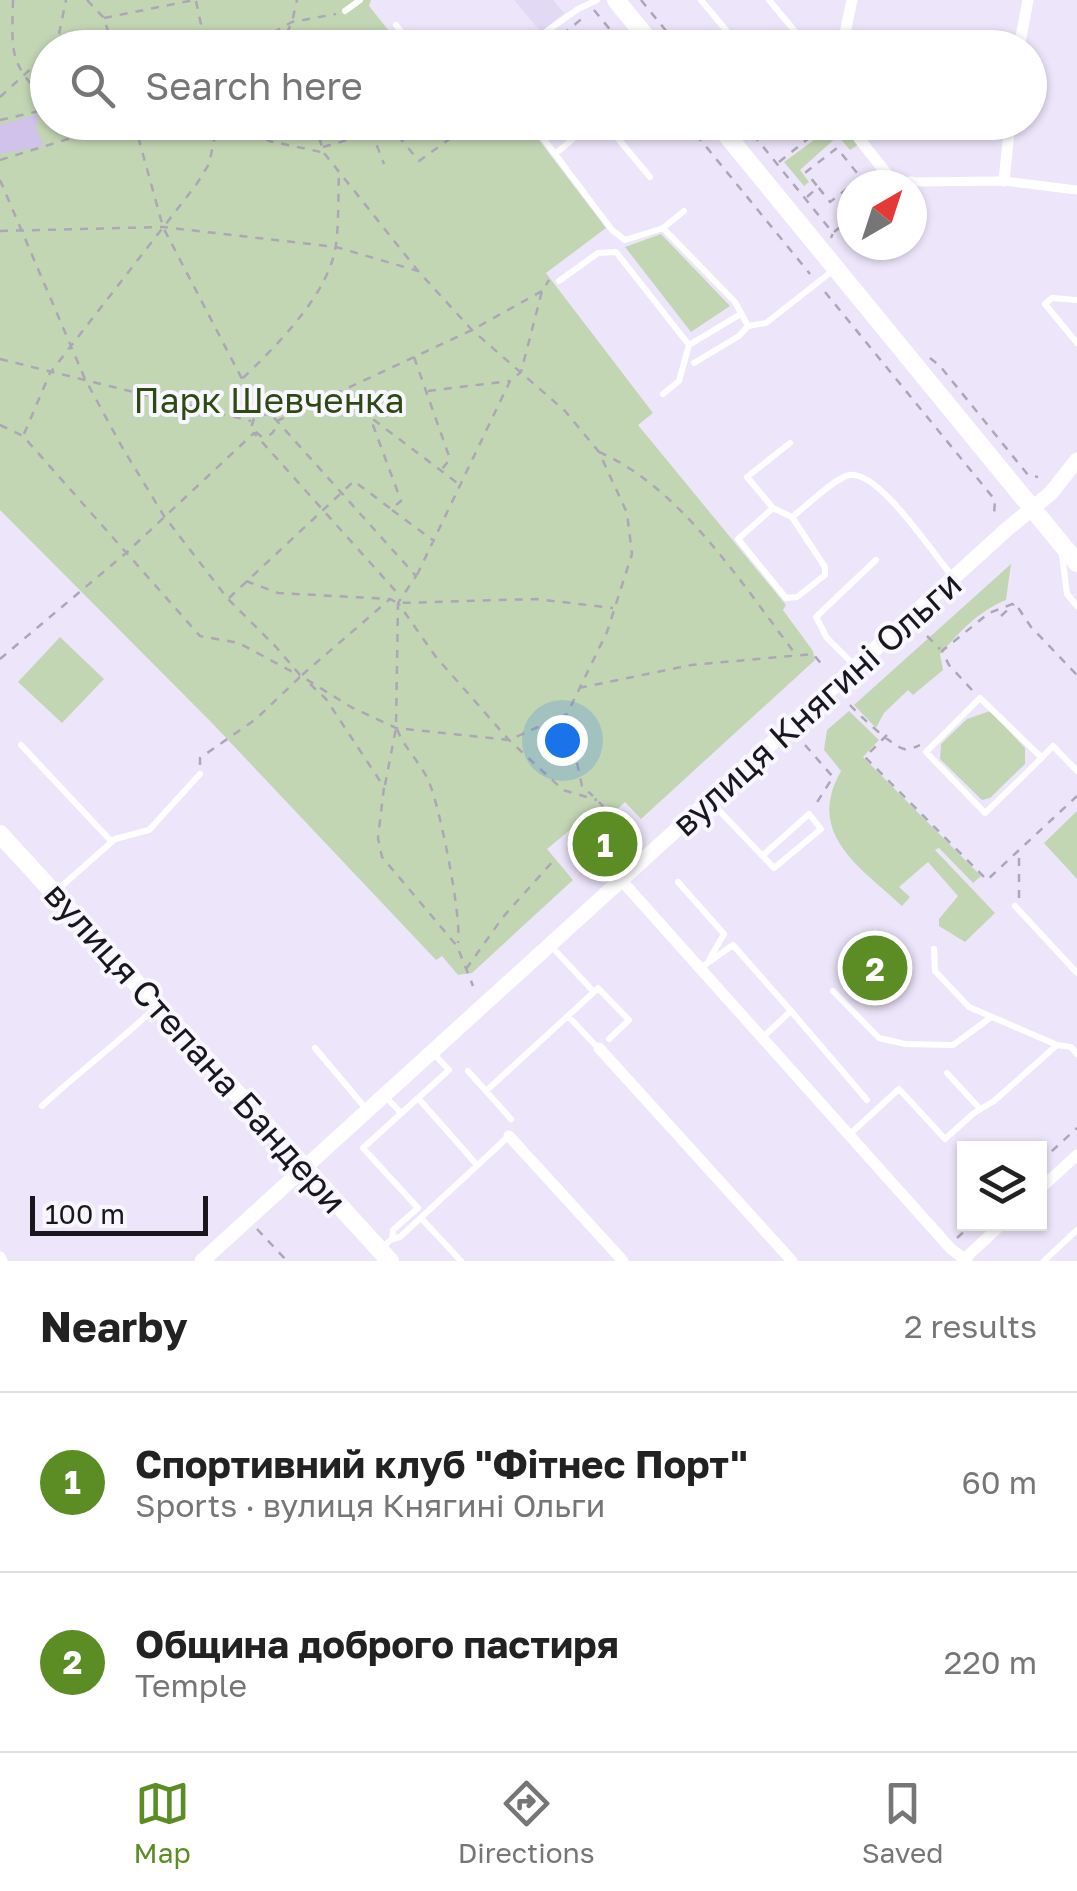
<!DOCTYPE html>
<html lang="en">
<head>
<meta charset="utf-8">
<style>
  :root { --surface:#fff; --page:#f2f2f2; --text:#222; --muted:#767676; --line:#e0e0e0; --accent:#5b8d24 }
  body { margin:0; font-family:"Golos Text",sans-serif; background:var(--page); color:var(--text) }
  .controls { position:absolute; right:30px; bottom:30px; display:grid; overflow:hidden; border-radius:0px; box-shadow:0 2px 8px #0004 }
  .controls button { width:90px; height:90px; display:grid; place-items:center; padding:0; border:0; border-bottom:2px solid var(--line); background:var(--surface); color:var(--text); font:50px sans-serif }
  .compass { position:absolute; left:837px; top:170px; width:90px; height:90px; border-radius:50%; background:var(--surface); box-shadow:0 2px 8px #0004; rotate:39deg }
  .scale { position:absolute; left:30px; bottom:25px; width:178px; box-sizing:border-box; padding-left:10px; border:5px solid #19161d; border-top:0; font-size:28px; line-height:35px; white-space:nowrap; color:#19161d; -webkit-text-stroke:8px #f8f6fe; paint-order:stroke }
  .you { position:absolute; left:562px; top:740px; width:35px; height:35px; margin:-25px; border:8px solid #fff; border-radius:50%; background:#1a73e8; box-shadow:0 0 0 15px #1a73e833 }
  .badge { display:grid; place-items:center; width:65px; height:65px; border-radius:50%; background:var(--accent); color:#fff; font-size:32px; font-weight:700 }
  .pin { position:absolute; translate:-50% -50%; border:5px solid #fff; box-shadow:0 2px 10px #0006 }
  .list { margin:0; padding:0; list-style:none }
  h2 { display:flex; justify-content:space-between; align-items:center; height:130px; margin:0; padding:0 40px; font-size:42px }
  h2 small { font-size:32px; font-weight:400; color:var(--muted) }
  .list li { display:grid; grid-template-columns:65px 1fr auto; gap:30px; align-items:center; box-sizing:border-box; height:180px; padding:0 40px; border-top:2px solid var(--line) }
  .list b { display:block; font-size:38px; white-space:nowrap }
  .list p { margin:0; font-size:32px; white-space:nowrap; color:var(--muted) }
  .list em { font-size:32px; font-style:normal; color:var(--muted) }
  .icon { flex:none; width:55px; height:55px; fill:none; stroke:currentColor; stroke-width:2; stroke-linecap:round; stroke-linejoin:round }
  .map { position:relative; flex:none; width:1077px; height:1261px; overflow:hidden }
  .search { position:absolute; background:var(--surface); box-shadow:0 2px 8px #0004; left:30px; right:30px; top:30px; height:110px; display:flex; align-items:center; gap:25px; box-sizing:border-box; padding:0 35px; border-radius:55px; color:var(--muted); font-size:38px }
  .sheet { height:490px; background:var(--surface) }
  nav { display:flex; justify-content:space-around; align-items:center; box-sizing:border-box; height:140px; border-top:2px solid var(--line); background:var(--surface); font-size:28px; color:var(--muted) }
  nav a { display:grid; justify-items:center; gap:5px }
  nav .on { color:var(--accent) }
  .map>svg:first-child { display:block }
</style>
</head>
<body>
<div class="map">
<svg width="1077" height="1261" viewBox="0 0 1077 1261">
  <rect width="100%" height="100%" fill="#ede6fb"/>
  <!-- built -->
  <path fill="#e2d9f4" d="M 514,0 L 553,0 L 564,13 L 541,32 Z"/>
  <!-- green -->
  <path fill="#c3d6b4" d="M 0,0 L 371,0 L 369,6 L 402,47 L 48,48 L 48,122 L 526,123 L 606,228 L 546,273 L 653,413 L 638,425 L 786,605 L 783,610 L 813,651 L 815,660 L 641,819 L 625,802 L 605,821 L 594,810 L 547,849 L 573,880 L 472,973 L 458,975 L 442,956 L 436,960 L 212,723 L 0,510 Z
    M 837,123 L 859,144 L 850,150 L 838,136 L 800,170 L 809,182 L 804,186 L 784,162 Z
    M 661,234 L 730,306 L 691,332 L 625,247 Z
    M 1011,564 L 1006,600 C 977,612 961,631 940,654 L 943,670 L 913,695 L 908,690 L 884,713 L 876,728 L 854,705 Z
    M 60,637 L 104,679 L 62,723 L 18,682 Z
    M 849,711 L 879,740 L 863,757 L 981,876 L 973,883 L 939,848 L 935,850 L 995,913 L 965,942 L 939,926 L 939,919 L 958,896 L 928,862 L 899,887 L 910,897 L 902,906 C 860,867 805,834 841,771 L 824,750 L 827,730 Z
    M 990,711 L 1025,748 L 1025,764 L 990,798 L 982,800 L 940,759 L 941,744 L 967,719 Z
    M 1077,811 L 1077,879 L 1044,843 Z"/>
  <!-- water -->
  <path fill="#d0c2eb" d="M 39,114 L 36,129 L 44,146 L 0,154 L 0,125 Z"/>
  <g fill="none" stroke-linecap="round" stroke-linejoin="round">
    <!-- path -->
    <path stroke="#aca6b6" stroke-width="2.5" stroke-dasharray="8 8" stroke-linecap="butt" d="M 13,0 C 12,52 8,64 48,101
      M 87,0 L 104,18 L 113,48
      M 641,0 L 680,48
      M 196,1 L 206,48
      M 594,10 L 625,48
      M 104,18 L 194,0
      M 53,48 L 57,44 L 66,0
      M 245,48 L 292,22 L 336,14
      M 287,48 L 284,39 L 292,22 L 297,0
      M 556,48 L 556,40 L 585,16
      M 0,97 L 48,53
      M 0,120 L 48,109
      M 134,122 L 163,227 L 242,379 L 262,412
      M 239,122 L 269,141 L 321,152
      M 686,122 L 810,274
      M 743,122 L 833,233 L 831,238
      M 372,133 L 390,126 L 419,161 L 473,122
      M 323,147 L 372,133 L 384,164
      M 0,160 L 123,122
      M 779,162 L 829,122
      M 0,180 L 85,379 L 122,447 L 164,516 L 228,599 L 276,647 L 300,675
      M 807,197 L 818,187 L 830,202 L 861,178 L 837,148 L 806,172 L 818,187
      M 0,231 L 163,227 L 336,247 L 418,271
      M 834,232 L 852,218
      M 542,291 L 472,330 L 277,421 C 275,431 273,436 262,437 L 251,428 L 255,415 L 270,414 L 277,421 L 416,576 L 398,603 L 436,657 L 509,740 L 563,790 L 597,800
      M 825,292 L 995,500 L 994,515
      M 414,357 L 450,459 L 442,469
      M 930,358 L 940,366 L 1028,475 L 1038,477
      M 0,359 L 251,421
      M 243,378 C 277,345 330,293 336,244 C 339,220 338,196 339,173
      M 428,391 L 509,381
      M 331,397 L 370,417 L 460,485
      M 0,425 L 23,436 L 200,636 L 239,643 L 300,676
      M 24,434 L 50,373 L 196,185 L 209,164 L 218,122
      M 599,452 C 681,487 744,587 797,656
      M 392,510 L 434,541
      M 417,575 L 510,381 L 521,372 L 542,291 L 549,280
      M 246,581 L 278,593 L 390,599 L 398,603 L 536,599 L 613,608
      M 229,598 L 354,481 L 391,509 L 401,501 L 370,417
      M 1001,616 L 1014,604
      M 927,636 L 940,649
      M 0,659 L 126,553 L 254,433 L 400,596
      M 302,675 L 390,599
      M 310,684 L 326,699 L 384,787 L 378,838 L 382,857 L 457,946 L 473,986
      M 579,688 L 691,665 L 813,654 L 824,667
      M 972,690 L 949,665 L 942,651 L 989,613 L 1015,603 L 1031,627 L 1077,675
      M 850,705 C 860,716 892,746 904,749 C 908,750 916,747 920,745
      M 567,716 L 582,786 L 593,796
      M 397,729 C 404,748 421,763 429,782 C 440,807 462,918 458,943
      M 887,735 L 865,757 L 987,880 L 1077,796
      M 805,745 L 833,777 L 814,807
      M 200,765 L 200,758 L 256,719 L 301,676 L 351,707 L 396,728 L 509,740 L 567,714 L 607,632 L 632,554 L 627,513 L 599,452 L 565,411 L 472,330 L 419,272 L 324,153 L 314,122
      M 385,785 L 396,728 L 398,604
      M 599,802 L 635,840
      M 1019,898 L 1019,851
      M 466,969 L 503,917 L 554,860
      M 1040,1162 L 1077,1128
      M 257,1229 L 287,1261
      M 957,1238 L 972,1224"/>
    <!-- service -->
    <path stroke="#fff" stroke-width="6" d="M 701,0 L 741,48
      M 769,0 L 809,48
      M 345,11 L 360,0
      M 396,25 L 414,48
      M 523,48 L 578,9 L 597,0
      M 531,122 L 612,230 L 625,240 L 663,228 L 735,302 L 748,326 L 766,323 L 835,269
      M 604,122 L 650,177
      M 555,154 L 593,122
      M 663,228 L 684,211
      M 559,281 L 598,253 L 616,252 L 689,345
      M 1077,300 L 1052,298 L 1045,304 L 1077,343
      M 694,363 L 739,336 L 748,326
      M 663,394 L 679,381 L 689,345 L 739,315
      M 773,508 L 792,517 L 825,567 L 825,575 L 797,597 L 786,598 L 738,539 Z
      M 773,508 L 747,477 L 790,443
      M 792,517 C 805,507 835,478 849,475 C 879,469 934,556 954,578
      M 1062,555 L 1067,594 L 1077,606
      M 856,667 L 827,638 L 816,617 L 876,560
      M 21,745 L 112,842
      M 1042,758 L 980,698 L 926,752 L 985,813 C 1008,791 1031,769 1053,746 L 1077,771
      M 711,802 L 774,868 L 821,829 L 809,814 L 762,856
      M 678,882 L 724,934 L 709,960
      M 55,892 L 115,839 L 149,830 L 200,774
      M 1015,906 L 1077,973
      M 934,949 L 935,971 L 969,1007 L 1057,1045
      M 702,967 L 733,945 L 791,1011
      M 833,991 L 879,1038 L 905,1044 L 953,1045 L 990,1018
      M 594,992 L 598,988 L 629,1020 L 609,1039
      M 568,1016 L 598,1048
      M 763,1037 L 791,1011 L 867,1100
      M 315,1048 L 367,1110
      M 468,1071 L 511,1119
      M 947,1073 L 980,1109
      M 486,1091 L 594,992 L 551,946
      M 385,1096 L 401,1113
      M 418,1098 L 477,1165
      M 42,1106 C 80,1071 119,1042 156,1007
      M 850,1134 L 899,1089 L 945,1139 L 974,1113 L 994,1101 L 1057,1045 L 1071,1047 L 1077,1054
      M 421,1218 L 461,1261
      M 392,1239 L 393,1230 L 418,1208 L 363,1148 L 449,1070 L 433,1053
      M 380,1249 L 392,1239 L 400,1237 L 509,1136
      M 1044,1261 L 1077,1230"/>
    <!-- pedestrian -->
    <path stroke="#fff" stroke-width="9" d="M 912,182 L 1004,181 L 1077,190"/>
    <!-- minor -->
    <path stroke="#fff" stroke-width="11" d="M 842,48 L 852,0
      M 1019,48 L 1028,0
      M 846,122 L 894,183 L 912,182
      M 1004,181 L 1010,122
      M 622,881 L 951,1249 L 967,1261
      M 599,1048 L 792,1261
      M 509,1136 L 623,1261
      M 1040,1189 L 1077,1155
      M 0,1257 L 2,1261
      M 962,1261 L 1002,1224"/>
    <!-- tertiary -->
    <path stroke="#fff" stroke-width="15" d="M 202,1261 L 1006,530 L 1051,493 L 1077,460"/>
    <!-- secondary -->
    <path stroke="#fff" stroke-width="18" d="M 0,834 L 390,1261"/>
    <!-- primary -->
    <path stroke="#fff" stroke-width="18" d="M 616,0 L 655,48
      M 716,122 L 1077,563"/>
  </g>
  <g text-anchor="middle" stroke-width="8" stroke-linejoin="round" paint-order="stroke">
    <!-- park labels -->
    <g font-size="35" fill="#2e4911" stroke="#f8f6fe">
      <text x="269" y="413">Парк Шевченка</text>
    </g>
    <!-- street labels -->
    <g font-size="35" fill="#19161d" stroke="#f8f6fe">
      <text transform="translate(817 704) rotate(-42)" y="12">вулиця Княгині Ольги</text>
      <text transform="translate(195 1048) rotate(48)" y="12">вулиця Степана Бандери</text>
    </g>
  </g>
</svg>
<div class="controls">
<button><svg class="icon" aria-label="layers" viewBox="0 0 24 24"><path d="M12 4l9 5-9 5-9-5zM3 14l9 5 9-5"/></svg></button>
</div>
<svg class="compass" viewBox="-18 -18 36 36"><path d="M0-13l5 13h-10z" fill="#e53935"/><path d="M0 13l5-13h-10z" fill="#767676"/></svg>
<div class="scale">100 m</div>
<div class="you"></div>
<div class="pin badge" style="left:605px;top:844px">1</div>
<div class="pin badge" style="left:875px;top:968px">2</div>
<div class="search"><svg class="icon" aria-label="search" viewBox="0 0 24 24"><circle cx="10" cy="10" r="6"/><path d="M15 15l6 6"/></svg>Search here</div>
</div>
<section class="sheet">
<h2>Nearby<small>2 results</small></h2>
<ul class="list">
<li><span class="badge">1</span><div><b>Спортивний клуб &quot;Фітнес Порт&quot;</b><p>Sports · вулиця Княгині Ольги</p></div><em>60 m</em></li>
<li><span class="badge">2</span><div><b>Община доброго пастиря</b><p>Temple</p></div><em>220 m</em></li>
</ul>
</section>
<nav>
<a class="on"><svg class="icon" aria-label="map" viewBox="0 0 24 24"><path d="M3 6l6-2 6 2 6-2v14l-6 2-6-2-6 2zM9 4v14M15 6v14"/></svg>Map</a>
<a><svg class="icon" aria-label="directions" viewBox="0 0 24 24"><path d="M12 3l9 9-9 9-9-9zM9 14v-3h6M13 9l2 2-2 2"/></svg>Directions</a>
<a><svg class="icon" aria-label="saved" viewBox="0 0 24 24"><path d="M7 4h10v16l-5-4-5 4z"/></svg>Saved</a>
</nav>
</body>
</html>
